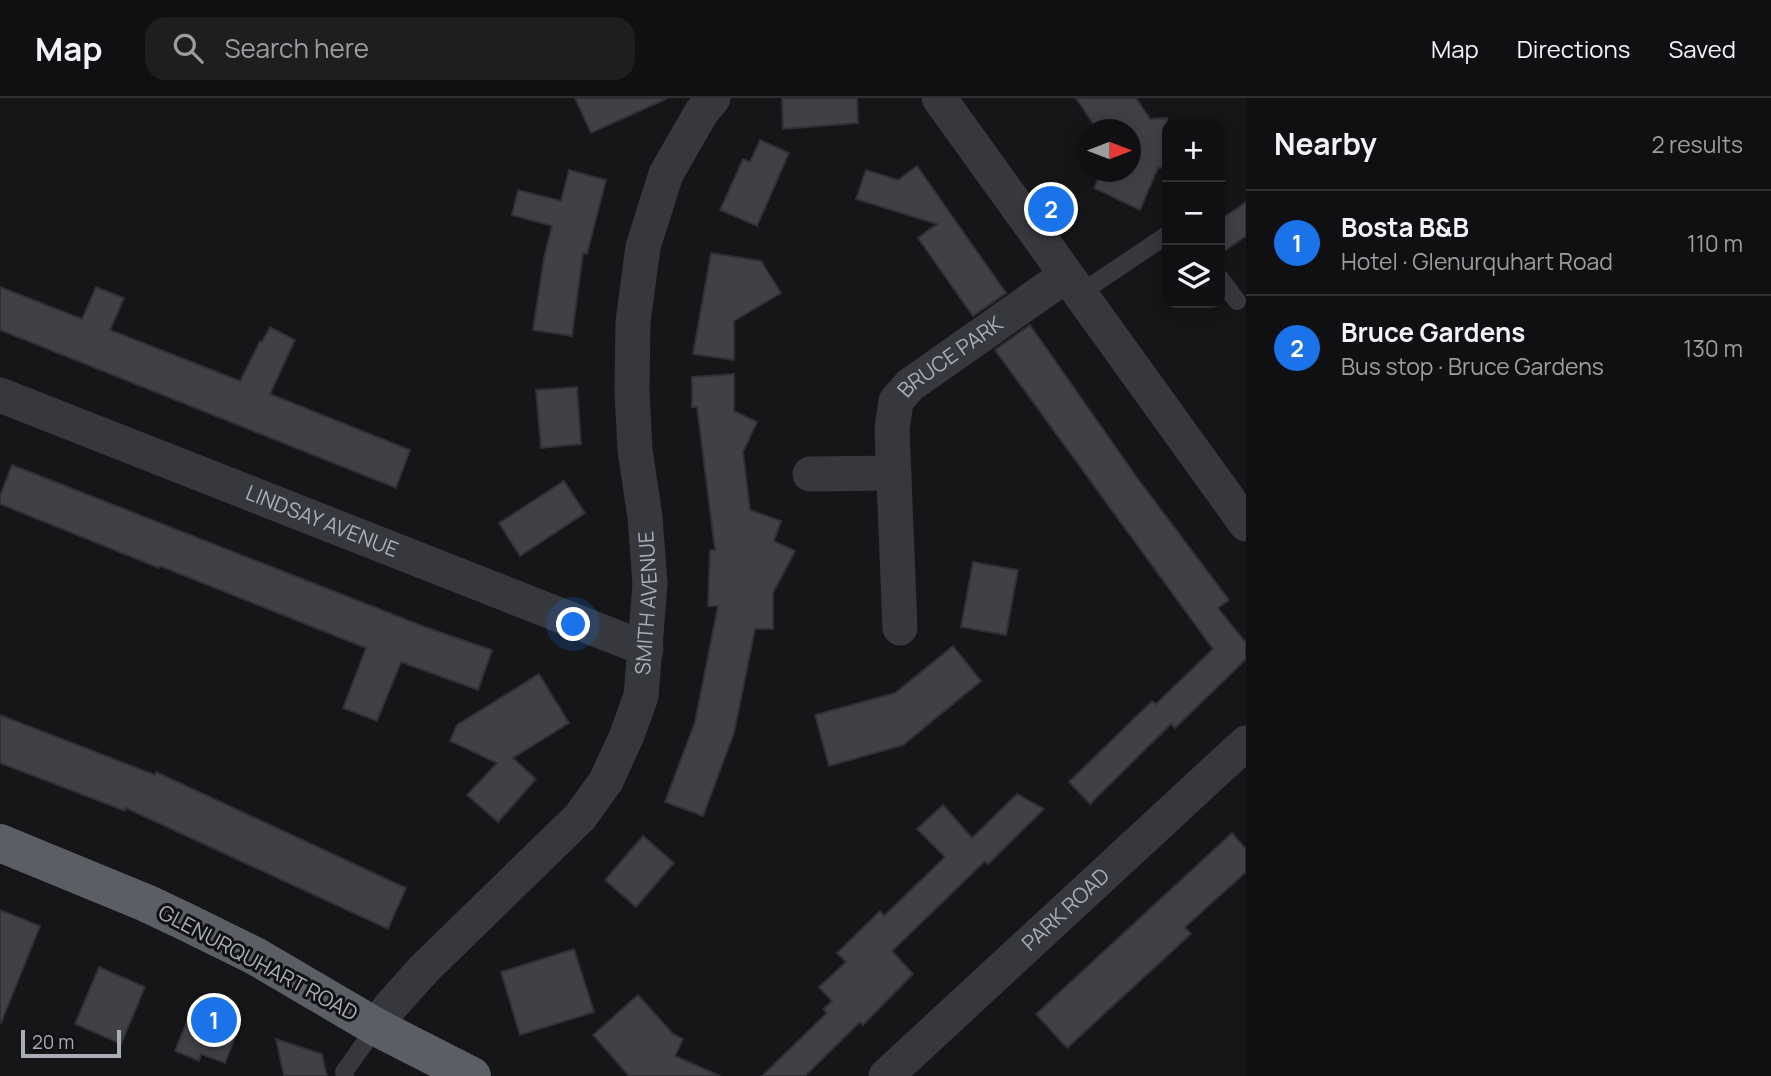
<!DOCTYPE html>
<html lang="en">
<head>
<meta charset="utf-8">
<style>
  :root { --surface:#101012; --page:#1e1e20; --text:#f1f3f6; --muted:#9c9d9f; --line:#303032; --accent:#1a73e8 }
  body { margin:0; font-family:Manrope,sans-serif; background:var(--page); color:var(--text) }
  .controls { position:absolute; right:21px; top:21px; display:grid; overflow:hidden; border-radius:14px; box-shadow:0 4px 18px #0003 }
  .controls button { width:63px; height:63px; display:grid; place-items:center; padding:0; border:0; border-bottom:2px solid var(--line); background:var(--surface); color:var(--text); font:35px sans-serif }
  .compass { position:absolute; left:1078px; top:21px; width:63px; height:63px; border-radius:50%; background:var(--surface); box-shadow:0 4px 18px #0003; rotate:90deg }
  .scale { position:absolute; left:21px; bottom:18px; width:100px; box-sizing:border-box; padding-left:7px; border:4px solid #a8adb8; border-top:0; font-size:19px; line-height:24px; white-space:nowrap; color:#a8adb8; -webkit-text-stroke:5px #111113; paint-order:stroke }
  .you { position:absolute; left:574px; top:527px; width:24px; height:24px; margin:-18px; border:5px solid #fff; border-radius:50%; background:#1a73e8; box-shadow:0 0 0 10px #1a73e833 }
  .badge { display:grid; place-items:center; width:46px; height:46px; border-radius:50%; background:var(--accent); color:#fff; font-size:23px; font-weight:700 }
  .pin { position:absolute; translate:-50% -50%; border:4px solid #fff; box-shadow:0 2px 7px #0006 }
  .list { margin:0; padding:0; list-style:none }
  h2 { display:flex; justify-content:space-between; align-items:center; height:91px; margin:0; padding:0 28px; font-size:30px }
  h2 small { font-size:23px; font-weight:400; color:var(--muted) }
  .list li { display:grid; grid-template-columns:46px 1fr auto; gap:21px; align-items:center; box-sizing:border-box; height:105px; padding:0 28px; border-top:2px solid var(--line) }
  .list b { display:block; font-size:26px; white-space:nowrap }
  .list p { margin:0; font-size:23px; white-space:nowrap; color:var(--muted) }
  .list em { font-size:23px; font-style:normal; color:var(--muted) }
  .icon { flex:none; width:38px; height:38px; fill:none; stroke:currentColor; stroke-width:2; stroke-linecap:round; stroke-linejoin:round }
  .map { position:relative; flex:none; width:1246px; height:978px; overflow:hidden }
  header { display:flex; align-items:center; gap:42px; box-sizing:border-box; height:98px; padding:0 35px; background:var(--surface); border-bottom:2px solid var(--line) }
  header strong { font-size:33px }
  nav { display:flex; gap:38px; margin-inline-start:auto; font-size:24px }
  .search { width:490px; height:63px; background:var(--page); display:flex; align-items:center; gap:18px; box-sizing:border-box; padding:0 24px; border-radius:21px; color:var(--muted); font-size:26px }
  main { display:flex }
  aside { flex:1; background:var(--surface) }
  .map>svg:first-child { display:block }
</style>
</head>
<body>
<header>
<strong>Map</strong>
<div class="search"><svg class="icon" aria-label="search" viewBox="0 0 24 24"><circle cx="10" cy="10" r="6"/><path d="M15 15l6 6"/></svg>Search here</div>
<nav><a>Map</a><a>Directions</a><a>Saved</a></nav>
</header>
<main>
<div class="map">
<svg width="1246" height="978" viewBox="0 0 1246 978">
  <rect width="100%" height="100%" fill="#161618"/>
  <!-- building -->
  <path fill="#404145" stroke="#303034" stroke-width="2" d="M 575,0 L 668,0 L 591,35 Z
    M 782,0 L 857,0 L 858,25 L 783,31 Z
    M 1076,0 L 1136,0 L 1150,21 L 1167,20 L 1167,69 L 1158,70 L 1140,112 L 1094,90 L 1101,74 L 1130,74 L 1130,32 L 1097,32 Z
    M 760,42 L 789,55 L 757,128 L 720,112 L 743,61 L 750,64 Z
    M 917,68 L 1006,195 L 973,218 L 918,140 L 937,126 L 856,101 L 866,72 L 898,82 Z
    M 569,72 L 606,82 L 587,156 L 583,155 L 572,238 L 533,232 L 544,160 L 552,128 L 512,117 L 518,92 L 561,103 Z
    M 1246,104 L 1246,138 L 1220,156 L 1220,122 Z
    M 711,155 L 761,163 L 781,195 L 734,223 L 734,262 L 693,256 Z
    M 0,189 L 82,221 L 96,189 L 124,200 L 110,232 L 240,283 L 260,243 L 262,244 L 270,229 L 295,242 L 270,296 L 410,352 L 396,390 L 0,232 Z
    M 1030,227 L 1138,381 L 1229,502 L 1218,510 L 1246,545 L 1246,561 L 1175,630 L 1171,626 L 1090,706 L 1069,684 L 1152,603 L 1156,606 L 1213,551 L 995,252 Z
    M 734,276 L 734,313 L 757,324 L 743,354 L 750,412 L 781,423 L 774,443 L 795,453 L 773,495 L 773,531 L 755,531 L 734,635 L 703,718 L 665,704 L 695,624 L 718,508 L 708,508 L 710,452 L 715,452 L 697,309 L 692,309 L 692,279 Z
    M 577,289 L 581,346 L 541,350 L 536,292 Z
    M 12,367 L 425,529 L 492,552 L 478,592 L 401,564 L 377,623 L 343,610 L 366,550 L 160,468 L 159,470 L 0,406 L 0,398 Z
    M 564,383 L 585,415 L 520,458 L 499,425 Z
    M 973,464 L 1018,472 L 1006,537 L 961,529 Z
    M 953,548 L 981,583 L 903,647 L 829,668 L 815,617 L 895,595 Z
    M 539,576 L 569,625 L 513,660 L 536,681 L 498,724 L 467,697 L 497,665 L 450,643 L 457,627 Z
    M 0,617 L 155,677 L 156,674 L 406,790 L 388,831 L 126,710 L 125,713 L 0,665 Z
    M 1017,696 L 1044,711 L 988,766 L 985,763 L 892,853 L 913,876 L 863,927 L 860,924 L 805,978 L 762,978 L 827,915 L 823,911 L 832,903 L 819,889 L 846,864 L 837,855 L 880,813 L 884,818 L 945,759 L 917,731 L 943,707 L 972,740 Z
    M 1232,735 L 1246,751 L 1246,774 L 1185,829 L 1191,836 L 1067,950 L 1036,916 Z
    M 643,738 L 674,765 L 636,809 L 605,782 Z
    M 0,812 L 40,828 L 1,925 L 0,924 Z
    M 574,851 L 594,914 L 520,937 L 501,874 Z
    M 99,869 L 145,889 L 121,946 L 75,926 Z
    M 638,897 L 673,936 L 683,941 L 675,958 L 720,978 L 629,978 L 593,937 Z
    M 191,913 L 238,932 L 225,965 L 201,956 L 199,963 L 175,953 Z
    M 276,941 L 322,956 L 327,978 L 284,978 Z"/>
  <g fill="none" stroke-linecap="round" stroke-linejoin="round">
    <!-- service -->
    <path stroke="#37383d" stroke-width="18" d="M 1220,180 L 1237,203
      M 1079,196 L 1167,137
      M 345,978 L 344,974 L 376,929"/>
    <!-- minor -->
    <g stroke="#37383d" stroke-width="35">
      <path d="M 939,0 L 1246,426"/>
      <path id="s1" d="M 0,297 L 646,551"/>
      <path d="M 810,376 L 894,375"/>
      <path id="s2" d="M 900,530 L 892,331 L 896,303 L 910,287 L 1065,178"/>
      <path id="s3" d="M 376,929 L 390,909 L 424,871 L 580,719 L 606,683 L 627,637 L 641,598 L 650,486 L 645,419 L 635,352 L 632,293 L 633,224 L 643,149 L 666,76 L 701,15 L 713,0"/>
      <path id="s4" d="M 886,978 L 1246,645"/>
    </g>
    <!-- trunk -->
    <path stroke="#5b5e65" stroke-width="38" d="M 0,745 L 146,805 L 182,822 L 255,858 L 376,929 L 472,978"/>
  </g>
  <g text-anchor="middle" stroke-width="6" stroke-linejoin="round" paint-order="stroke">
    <!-- street labels -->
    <g font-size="21" fill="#a8adb8" stroke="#111113">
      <text dy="7" stroke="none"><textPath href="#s2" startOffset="298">BRUCE PARK</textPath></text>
      <text dy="7" stroke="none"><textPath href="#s1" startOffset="346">LINDSAY AVENUE</textPath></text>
      <text dy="7" stroke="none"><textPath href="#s3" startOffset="523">SMITH AVENUE</textPath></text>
      <text dy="7" stroke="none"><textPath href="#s4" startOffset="245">PARK ROAD</textPath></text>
      <text transform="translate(258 865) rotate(28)" y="7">GLENURQUHART ROAD</text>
    </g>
  </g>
</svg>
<div class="controls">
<button>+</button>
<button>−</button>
<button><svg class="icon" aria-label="layers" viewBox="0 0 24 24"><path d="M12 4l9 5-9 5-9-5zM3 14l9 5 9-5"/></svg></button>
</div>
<svg class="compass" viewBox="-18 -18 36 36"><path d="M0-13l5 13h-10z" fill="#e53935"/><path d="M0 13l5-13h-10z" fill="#9c9d9f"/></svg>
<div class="scale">20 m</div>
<div class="you"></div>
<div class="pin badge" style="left:214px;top:922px">1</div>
<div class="pin badge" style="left:1051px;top:111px">2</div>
</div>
<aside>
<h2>Nearby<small>2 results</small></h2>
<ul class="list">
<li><span class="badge">1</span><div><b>Bosta B&amp;B</b><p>Hotel · Glenurquhart Road</p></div><em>110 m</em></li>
<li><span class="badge">2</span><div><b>Bruce Gardens</b><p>Bus stop · Bruce Gardens</p></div><em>130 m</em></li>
</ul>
</aside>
</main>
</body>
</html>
